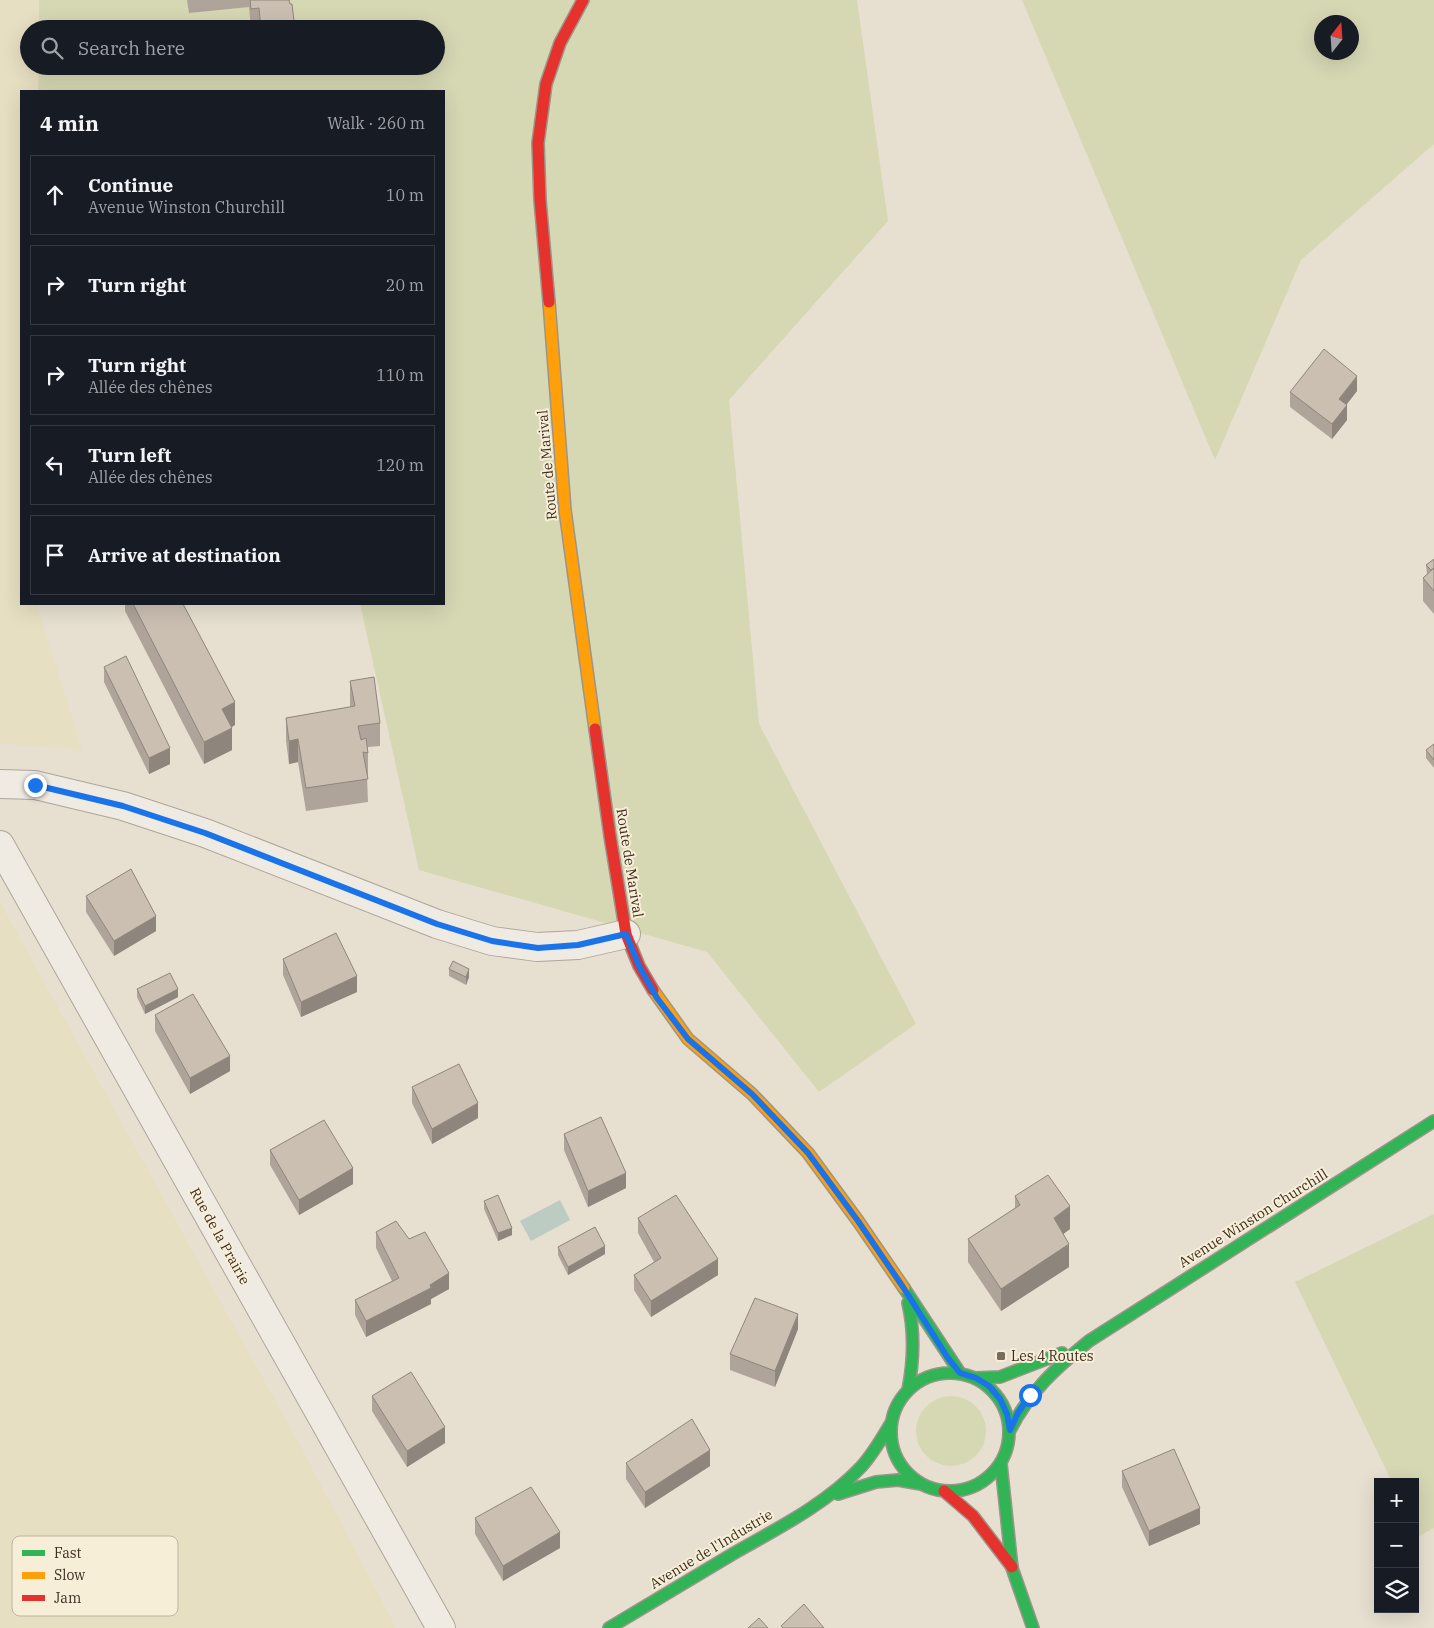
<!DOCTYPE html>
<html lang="en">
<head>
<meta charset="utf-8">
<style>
  :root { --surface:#171b24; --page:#20242c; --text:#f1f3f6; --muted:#9ea1a6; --line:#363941 }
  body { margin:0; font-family:"IBM Plex Serif",serif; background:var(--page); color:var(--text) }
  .controls { position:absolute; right:15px; bottom:15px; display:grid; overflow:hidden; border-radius:0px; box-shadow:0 5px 20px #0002 }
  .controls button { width:45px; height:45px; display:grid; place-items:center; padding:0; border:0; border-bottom:1px solid var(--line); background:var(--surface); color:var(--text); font:25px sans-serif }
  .compass { position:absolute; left:1314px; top:15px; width:45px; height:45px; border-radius:50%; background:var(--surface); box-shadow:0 5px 20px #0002; rotate:17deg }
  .stop { position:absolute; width:15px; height:15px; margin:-11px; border:4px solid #1a73e8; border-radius:50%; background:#fff }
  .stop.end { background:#1a73e8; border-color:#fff; box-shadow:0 1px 5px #0008 }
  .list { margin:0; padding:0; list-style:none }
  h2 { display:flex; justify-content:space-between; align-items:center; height:65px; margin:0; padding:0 20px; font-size:21px }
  h2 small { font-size:16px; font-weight:400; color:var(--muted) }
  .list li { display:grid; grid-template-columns:32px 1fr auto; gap:15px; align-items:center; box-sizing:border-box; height:80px; margin:0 10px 10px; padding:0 10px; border:1px solid var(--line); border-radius:0px }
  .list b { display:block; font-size:19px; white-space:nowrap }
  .list p { margin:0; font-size:16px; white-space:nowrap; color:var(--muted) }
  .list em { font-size:16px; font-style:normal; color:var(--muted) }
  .icon { flex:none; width:28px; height:28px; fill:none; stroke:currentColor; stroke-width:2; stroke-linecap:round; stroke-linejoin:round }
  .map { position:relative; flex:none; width:1434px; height:1628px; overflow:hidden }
  .search { position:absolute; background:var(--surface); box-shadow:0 5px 20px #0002; left:20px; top:20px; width:425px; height:55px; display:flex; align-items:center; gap:12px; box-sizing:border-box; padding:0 18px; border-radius:28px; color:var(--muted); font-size:19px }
  .panel { position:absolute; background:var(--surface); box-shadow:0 5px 20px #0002; left:20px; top:90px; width:425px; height:515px; border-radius:0px }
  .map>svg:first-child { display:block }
</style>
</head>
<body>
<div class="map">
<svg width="1434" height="1628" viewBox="0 0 1434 1628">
  <rect width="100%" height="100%" fill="#e7e0d1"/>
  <!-- farmland -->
  <path fill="#e6dfc2" d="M 0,0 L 39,0 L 39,29 L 29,29 L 29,66 L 39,66 L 38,91 L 21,91 L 21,604 L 37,604 L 82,750 L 0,743 Z
    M 0,902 L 307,1458 L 396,1628 L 0,1628 Z"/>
  <!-- green -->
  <path fill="#d6d7b3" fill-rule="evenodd" d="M 39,0 L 857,0 L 888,221 L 729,400 L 759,724 L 916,1024 L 819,1092 L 707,952 L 419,870 L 360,604 L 444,604 L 444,91 L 38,91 L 39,66 L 436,66 L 436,29 L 39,29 Z
    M 1022,0 L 1434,0 L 1434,144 L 1301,260 L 1215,460 ZM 1352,22 L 1352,52 L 1322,52 L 1322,22 Z
    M 1434,1214 L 1434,1528 L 1419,1536 L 1415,1529 L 1415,1482 L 1392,1482 L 1295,1282 Z
    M916 1431a35 35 0 1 1 70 0a35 35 0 1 1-70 0Z"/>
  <!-- water -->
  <path fill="#bcccc2" d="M 560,1200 L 570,1220 L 531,1241 L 520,1221 Z"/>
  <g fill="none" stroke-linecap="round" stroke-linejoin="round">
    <!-- street casing -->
    <g stroke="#ada599" stroke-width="30">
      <path id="street" d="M 0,784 L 35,785 L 123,806 L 205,833 L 437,924 L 492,941 L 537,947 L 578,945 L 626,934
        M 0,845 L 441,1628"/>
    </g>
    <!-- fast casing -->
    <g stroke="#9c958a" stroke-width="14">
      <path id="fast" d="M 904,1288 L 960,1373
        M 908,1303 C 915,1333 914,1360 908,1390
        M891 1432a59 59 0 1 1 118 0a59 59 0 1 1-118 0Z
        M 976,1378 L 1000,1377 L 1062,1353
        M 1010,1430 C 1030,1391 1056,1368 1089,1341 L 1434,1121
        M 1001,1464 L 1012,1568 L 1033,1628
        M 838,1494 L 876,1482 L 898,1480 L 921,1484
        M 609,1628 C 651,1603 694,1577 736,1552 C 780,1527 826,1504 861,1467 C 873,1454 882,1438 891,1423"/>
    </g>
    <!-- slow casing -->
    <g stroke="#9c958a" stroke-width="14">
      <path id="slow" d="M 549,302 L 565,510 L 595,729
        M 653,990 L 688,1039 L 752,1094 L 808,1153 L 858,1221 L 904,1288"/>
    </g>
    <!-- jam casing -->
    <g stroke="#9c958a" stroke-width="14">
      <path id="jam" d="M 549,302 L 540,200 L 538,143 L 546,84 L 560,43 L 583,0
        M 595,729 L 610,836 L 626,934 L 639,966 L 653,990
        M 944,1491 L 973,1516 L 1012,1567"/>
    </g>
    <!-- street -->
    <use href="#street" stroke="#efebe3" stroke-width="28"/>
    <!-- fast -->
    <use href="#fast" stroke="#30b455" stroke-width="11"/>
    <!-- slow -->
    <use href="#slow" stroke="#ff9f0a" stroke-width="11"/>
    <!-- jam -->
    <use href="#jam" stroke="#e5322d" stroke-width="11"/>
  </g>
  <!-- wall -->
  <path fill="#afa499" d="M 187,0 L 290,0 L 290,4 L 295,29 L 251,29 L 249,7 L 189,13 Z
    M 1357,391 L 1347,404 L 1347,420 L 1332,439 L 1290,407 L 1290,392 Z
    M 1434,559 L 1434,614 L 1423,601 L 1423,578 L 1427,574 L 1426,565 Z
    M 125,604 L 183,604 L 235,725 L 232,727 L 232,750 L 204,764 L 125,611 Z
    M 104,667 L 170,764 L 149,774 L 104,682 Z
    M 350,681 L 380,723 L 380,746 L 368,747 L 368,776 L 367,776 L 368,802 L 306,811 L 298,762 L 289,764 L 286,741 L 286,718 L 350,707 Z
    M 1434,744 L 1434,768 L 1426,758 L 1426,750 Z
    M 86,896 L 156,931 L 114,956 L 86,912 Z
    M 283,959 L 357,992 L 301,1017 L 283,975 Z
    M 449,969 L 469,977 L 466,985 L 449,976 Z
    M 137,989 L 178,997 L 145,1014 L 137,997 Z
    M 155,1015 L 230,1071 L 190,1094 L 155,1031 Z
    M 412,1087 L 478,1118 L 432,1144 L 412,1103 Z
    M 564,1134 L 626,1188 L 588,1207 L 564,1150 Z
    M 270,1150 L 353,1184 L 299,1215 L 270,1165 Z
    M 1015,1196 L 1070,1229 L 1063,1234 L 1069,1267 L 1001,1311 L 968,1262 L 968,1239 L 1015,1208 Z
    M 484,1201 L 512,1235 L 498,1241 L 484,1209 Z
    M 638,1218 L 718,1275 L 651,1317 L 634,1290 L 634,1275 L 654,1262 L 638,1233 Z
    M 376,1232 L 409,1239 L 449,1289 L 431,1299 L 431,1304 L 366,1337 L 355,1315 L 355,1300 L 392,1281 L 376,1248 Z
    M 558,1247 L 605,1254 L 568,1275 L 558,1255 Z
    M 798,1329 L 775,1387 L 730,1370 L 730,1354 Z
    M 372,1396 L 445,1443 L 407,1467 L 372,1411 Z
    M 626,1463 L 710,1466 L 645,1508 L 626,1479 Z
    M 1122,1471 L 1200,1524 L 1149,1546 L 1122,1487 Z
    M 475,1518 L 560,1548 L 503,1581 L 475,1534 Z"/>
  <!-- shaded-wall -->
  <path fill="#8e867d" d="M 1357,376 L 1357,391 L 1339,414 L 1339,399 Z
    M 1347,405 L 1347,420 L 1332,439 L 1332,424 Z
    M 235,702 L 235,725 L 222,732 L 222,709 Z
    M 232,728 L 232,750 L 204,764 L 204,742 Z
    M 298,739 L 298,762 L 289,764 L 289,741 Z
    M 170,748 L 170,764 L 149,774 L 149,758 Z
    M 156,916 L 156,931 L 114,956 L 114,941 Z
    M 469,969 L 469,977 L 466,985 L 466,977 Z
    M 357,976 L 357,992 L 301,1017 L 301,1002 Z
    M 178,989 L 178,997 L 145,1014 L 145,1006 Z
    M 230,1056 L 230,1071 L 190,1094 L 190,1078 Z
    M 478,1103 L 478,1118 L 432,1144 L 432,1129 Z
    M 353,1168 L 353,1184 L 299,1215 L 299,1200 Z
    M 626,1173 L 626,1188 L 588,1207 L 588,1191 Z
    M 1070,1206 L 1070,1229 L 1054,1241 L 1054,1218 Z
    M 512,1228 L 512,1235 L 498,1241 L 498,1233 Z
    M 1069,1244 L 1069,1267 L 1001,1311 L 1001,1289 Z
    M 605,1246 L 605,1254 L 568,1275 L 568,1267 Z
    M 718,1259 L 718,1275 L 651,1317 L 651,1301 Z
    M 449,1273 L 449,1289 L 431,1299 L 431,1304 L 366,1337 L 366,1321 Z
    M 798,1314 L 798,1329 L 775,1387 L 775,1371 Z
    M 445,1427 L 445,1443 L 407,1467 L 407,1451 Z
    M 710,1450 L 710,1466 L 645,1508 L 645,1492 Z
    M 1200,1508 L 1200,1524 L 1149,1546 L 1149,1531 Z
    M 560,1532 L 560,1548 L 503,1581 L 503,1566 Z"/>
  <!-- building -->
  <path fill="#cbbfb2" stroke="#8e867d" d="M 250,0 L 289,0 L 290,4 L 292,4 L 295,29 L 261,29 L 259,8 L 251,9 Z
    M 1324,349 L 1357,376 L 1339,399 L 1347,405 L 1332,424 L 1290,392 Z
    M 1434,559 L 1434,568 L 1431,570 L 1426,565 Z
    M 1434,568 L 1434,591 L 1423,578 Z
    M 133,604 L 183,604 L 235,702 L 222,709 L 232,728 L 204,742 Z
    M 126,656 L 170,748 L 149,758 L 104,667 Z
    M 374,677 L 380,723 L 358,726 L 361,740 L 366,738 L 368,753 L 363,752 L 368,779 L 306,788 L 298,739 L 289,741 L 286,718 L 355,706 L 350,681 Z
    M 1434,744 L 1434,760 L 1426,750 Z
    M 131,869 L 156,916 L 114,941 L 86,896 Z
    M 336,933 L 357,976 L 301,1002 L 283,959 Z
    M 453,961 L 469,969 L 466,977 L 449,969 Z
    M 170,973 L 178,989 L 145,1006 L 137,989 Z
    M 193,994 L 230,1056 L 190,1078 L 155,1015 Z
    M 459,1064 L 478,1103 L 432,1129 L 412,1087 Z
    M 601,1117 L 626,1173 L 588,1191 L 564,1134 Z
    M 324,1120 L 353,1168 L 299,1200 L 270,1150 Z
    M 1048,1175 L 1070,1206 L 1054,1218 L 1069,1244 L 1001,1289 L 968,1239 L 1020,1205 L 1015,1196 Z
    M 498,1195 L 512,1228 L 498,1233 L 484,1201 Z
    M 676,1195 L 718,1259 L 651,1301 L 634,1275 L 661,1258 L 638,1218 Z
    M 396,1221 L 409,1239 L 425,1232 L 449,1273 L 430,1285 L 431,1288 L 366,1321 L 355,1300 L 399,1278 L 376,1232 Z
    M 595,1227 L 605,1246 L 568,1267 L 558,1247 Z
    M 755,1298 L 798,1314 L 775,1371 L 730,1354 Z
    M 411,1372 L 445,1427 L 407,1451 L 372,1396 Z
    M 692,1419 L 710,1450 L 645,1492 L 626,1463 Z
    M 1174,1449 L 1200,1508 L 1149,1531 L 1122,1471 Z
    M 531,1487 L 560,1532 L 503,1566 L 475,1518 Z
    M 804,1604 L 824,1628 L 783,1628 L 781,1626 Z
    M 759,1618 L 768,1628 L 748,1628 Z"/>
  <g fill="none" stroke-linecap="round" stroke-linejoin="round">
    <!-- route -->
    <path stroke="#1a73e8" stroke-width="6" d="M 35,785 L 123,806 L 205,833 L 437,924 L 492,941 L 538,948 L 578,945 L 626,934 L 639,966 L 657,998 L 688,1039 L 752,1094 L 808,1153 L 858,1221 L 903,1287 L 948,1358 L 960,1373 L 976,1378 L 989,1386 L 1000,1399 L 1007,1414 L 1010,1430 L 1018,1413 L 1030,1395"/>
  </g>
  <!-- markers -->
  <rect fill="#786c5e" stroke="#f7eed8" stroke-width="2" x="996" y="1351" width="10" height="10" rx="2.5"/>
  <g text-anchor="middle" stroke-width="4" stroke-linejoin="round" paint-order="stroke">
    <!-- street labels -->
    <g font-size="14" fill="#3d2e20" stroke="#f7eed8">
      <text transform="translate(547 465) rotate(-95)" y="5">Route de Marival</text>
      <text transform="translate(630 863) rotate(81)" y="5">Route de Marival</text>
      <text transform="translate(1253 1218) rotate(-32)" y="5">Avenue Winston Churchill</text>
      <text transform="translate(220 1236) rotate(61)" y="5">Rue de la Prairie</text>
      <text transform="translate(711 1549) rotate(-31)" y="5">Avenue de l'Industrie</text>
    </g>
    <!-- poi labels -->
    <g font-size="14" fill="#3d2e20" stroke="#f7eed8" text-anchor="start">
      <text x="1011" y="1361">Les 4 Routes</text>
    </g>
  </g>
  <!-- legend -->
  <rect x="12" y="1536" width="166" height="80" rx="8" fill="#f7eed8" stroke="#bfb4a1" stroke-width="1"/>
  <rect x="22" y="1550" width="23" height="6" fill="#30b455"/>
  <rect x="22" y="1572" width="23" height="7" fill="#ff9f0a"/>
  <rect x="22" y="1595" width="23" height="6" fill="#e5322d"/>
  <g font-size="14" fill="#3d2e20">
    <text x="54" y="1558">Fast</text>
    <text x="54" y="1580">Slow</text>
    <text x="54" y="1603">Jam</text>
  </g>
</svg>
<div class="controls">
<button>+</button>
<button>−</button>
<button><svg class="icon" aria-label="layers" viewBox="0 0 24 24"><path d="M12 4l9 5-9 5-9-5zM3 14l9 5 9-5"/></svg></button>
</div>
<svg class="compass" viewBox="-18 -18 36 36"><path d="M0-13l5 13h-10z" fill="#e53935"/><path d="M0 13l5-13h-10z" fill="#9ea1a6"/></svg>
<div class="stop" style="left:1030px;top:1395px"></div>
<div class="stop end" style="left:35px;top:785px"></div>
<div class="search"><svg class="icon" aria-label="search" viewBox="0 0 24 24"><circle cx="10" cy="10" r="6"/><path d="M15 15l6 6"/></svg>Search here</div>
<section class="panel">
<h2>4 min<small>Walk · 260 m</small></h2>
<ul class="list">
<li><svg class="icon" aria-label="ahead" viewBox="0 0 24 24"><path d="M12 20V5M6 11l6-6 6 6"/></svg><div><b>Continue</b><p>Avenue Winston Churchill</p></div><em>10 m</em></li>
<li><svg class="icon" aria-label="right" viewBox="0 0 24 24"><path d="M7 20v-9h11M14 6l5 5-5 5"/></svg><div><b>Turn right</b></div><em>20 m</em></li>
<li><svg class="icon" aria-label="right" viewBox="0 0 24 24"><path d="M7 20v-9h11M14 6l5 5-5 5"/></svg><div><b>Turn right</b><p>Allée des chênes</p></div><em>110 m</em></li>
<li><svg class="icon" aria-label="left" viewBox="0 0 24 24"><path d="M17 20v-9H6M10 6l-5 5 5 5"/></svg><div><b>Turn left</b><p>Allée des chênes</p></div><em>120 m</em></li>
<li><svg class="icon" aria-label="arrive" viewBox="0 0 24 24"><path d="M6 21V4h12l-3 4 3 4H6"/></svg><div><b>Arrive at destination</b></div></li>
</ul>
</section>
</div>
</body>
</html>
